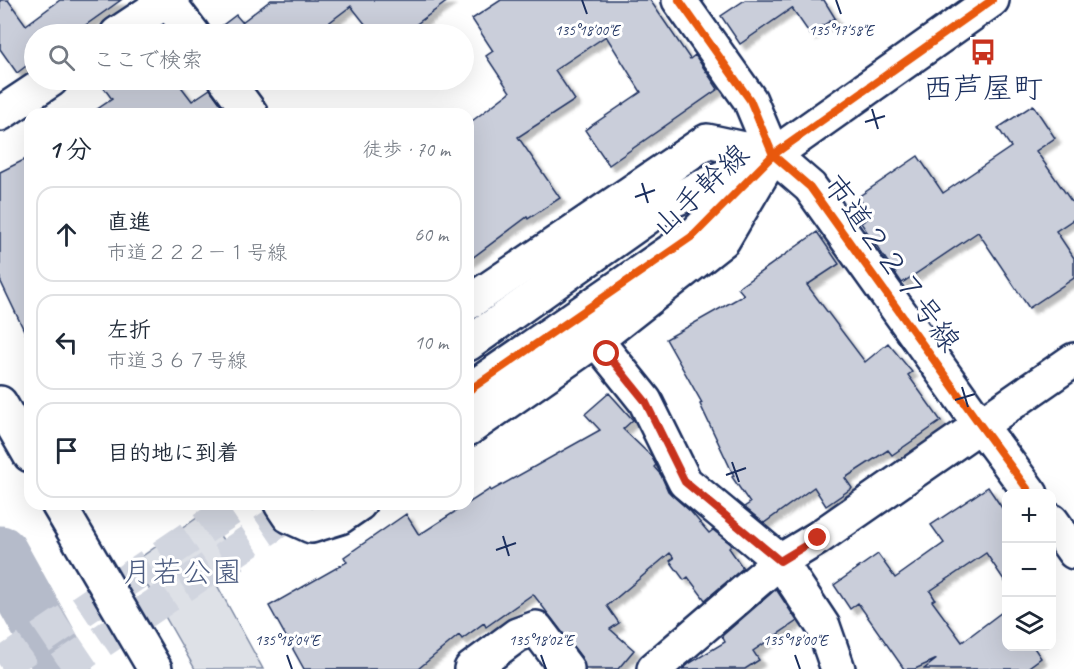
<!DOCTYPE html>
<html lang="ja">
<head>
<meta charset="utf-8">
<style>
  :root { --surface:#fff; --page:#f2f2f3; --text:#1f2937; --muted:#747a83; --line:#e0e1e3 }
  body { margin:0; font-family:Caveat,"Klee One",sans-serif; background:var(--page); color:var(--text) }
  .controls { position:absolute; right:18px; bottom:18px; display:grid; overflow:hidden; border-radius:12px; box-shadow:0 6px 24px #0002 }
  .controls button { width:54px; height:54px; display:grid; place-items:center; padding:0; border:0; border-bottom:2px solid var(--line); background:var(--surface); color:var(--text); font:30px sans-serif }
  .stop { position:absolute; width:18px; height:18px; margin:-14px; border:4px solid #c8321e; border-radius:50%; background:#fff }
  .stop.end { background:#c8321e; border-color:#fff; box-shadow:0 2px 6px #0008 }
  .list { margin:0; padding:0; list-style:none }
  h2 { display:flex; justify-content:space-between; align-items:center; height:78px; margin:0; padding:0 24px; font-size:26px }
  h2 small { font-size:20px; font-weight:400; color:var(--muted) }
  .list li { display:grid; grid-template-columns:39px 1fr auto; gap:18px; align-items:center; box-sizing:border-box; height:96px; margin:0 12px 12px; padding:0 12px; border:2px solid var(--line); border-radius:18px }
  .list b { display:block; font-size:22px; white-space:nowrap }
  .list p { margin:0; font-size:20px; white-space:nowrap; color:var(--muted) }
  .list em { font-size:20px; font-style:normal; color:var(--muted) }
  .icon { flex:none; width:33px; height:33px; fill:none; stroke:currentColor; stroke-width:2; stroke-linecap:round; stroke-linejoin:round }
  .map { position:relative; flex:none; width:1074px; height:669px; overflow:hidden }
  .search { position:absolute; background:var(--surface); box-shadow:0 6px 24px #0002; left:24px; top:24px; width:450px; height:66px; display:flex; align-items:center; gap:15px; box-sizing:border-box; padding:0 21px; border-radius:33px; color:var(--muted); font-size:22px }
  .panel { position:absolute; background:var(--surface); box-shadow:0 6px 24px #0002; left:24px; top:108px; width:450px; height:402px; border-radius:18px }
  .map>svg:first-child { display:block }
</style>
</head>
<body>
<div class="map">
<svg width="1074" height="669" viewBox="0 0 1074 669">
  <defs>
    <filter id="shadow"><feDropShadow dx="5.5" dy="5.5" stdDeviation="1.5" flood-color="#0004"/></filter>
  </defs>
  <rect width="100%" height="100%" fill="#fff"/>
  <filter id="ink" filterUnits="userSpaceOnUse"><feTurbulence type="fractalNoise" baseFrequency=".0167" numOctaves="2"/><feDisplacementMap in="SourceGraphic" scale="12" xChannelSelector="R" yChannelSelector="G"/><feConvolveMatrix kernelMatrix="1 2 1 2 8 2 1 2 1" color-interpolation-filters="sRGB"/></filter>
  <g filter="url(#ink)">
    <!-- green -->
    <path fill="#dee1e7" stroke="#7c88a2" stroke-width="1.5" d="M 204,513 L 243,568 L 217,585 L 263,669 L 195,669 L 134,562 Z"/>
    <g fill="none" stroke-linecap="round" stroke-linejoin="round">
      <!-- river -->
      <path stroke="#b5bbca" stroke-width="57" d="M 0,554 L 64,669"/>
    </g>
    <!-- building -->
    <path fill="#caceda" stroke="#1b2f5e" stroke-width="1.5" filter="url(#shadow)" d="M 0,0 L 8,0 L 26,25 L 60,0 L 121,0 L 73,34 L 34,34 L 34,60 L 17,73 L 0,49 Z
      M 271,0 L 449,0 L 403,34 L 373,34 L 351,6 L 314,34 L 217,34 L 215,31 L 236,15 L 242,22 Z
      M 501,0 L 650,0 L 690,59 L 695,55 L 718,89 L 609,165 L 585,130 L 641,92 L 606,36 L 555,70 L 575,100 L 518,137 L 560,198 L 528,219 L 527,217 L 468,261 L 468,124 L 510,92 L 486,56 L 493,51 L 472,19 Z
      M 745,0 L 824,0 L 835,18 L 810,34 L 792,8 L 740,44 L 721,16 Z
      M 98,80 L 176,80 L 192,101 L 210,89 L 225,110 L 220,114 L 90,114 L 112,99 Z
      M 1033,105 L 1055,138 L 1036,151 L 1074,205 L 1074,219 L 1056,231 L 1074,258 L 1074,278 L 1029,308 L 978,232 L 902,283 L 861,223 L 871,216 L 858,197 L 918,156 L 943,193 L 1011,147 L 998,128 Z
      M 30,157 L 30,343 L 0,280 L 0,172 Z
      M 817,232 L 839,264 L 807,285 L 865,362 L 888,343 L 912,372 L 908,375 L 941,421 L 892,455 L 888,450 L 845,478 L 852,488 L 826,506 L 814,487 L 764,523 L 744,507 L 750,503 L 732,477 L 734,476 L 700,404 L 702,403 L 666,339 L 744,295 L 738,288 Z
      M 609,393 L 633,420 L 623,429 L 651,456 L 656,465 L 654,467 L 661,475 L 668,491 L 673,496 L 691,512 L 709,533 L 713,530 L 732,545 L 729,548 L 743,568 L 705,600 L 688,577 L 684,580 L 670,561 L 674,558 L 670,553 L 607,606 L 619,623 L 610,629 L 634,650 L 618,669 L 585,669 L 582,658 L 533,594 L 486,627 L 484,623 L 462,639 L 459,635 L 418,669 L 304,669 L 269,606 L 347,562 L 344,557 L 406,514 L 419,535 L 490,489 L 491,491 L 600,430 L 585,414 Z
      M 988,487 L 1006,514 L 1006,583 L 986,553 L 930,591 L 935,599 L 932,601 L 962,642 L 1006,609 L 1006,646 L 1033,646 L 1041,658 L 1026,669 L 924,669 L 937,659 L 915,669 L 904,669 L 858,603 L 850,609 L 834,585 L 878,554 L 895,578 L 944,543 L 931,525 Z
      M 776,589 L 797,621 L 753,651 L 759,660 L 745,669 L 683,669 L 690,663 L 725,642 L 722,636 Z"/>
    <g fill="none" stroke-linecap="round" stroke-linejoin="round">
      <!-- secondary-tunnel -->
      <path stroke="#d1d5df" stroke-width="33" stroke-dasharray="33 16" stroke-linecap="butt" d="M 0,666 L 239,504
        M 61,669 L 304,504"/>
      <!-- street casing -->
      <g stroke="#1b2f5e" stroke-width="38">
        <path id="street" d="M 167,0 L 193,34
          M 679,0 L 750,100 L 773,155 L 810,187 L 981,426 L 1031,494
          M 226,80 L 251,114
          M 468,303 L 707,141 L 773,155 L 723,240 L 596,340 L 468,429
          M 596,340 L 645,401 L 685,482 L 780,561 L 823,626 L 838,669
          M 281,504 L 289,516 L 311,526 L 340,517 L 359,504
          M 1052,521 L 1074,552
          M 471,669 L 517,635 L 536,628 L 567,669
          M 654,669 L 780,561 L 818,538 L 1074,360"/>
      </g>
      <!-- secondary casing -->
      <g stroke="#1b2f5e" stroke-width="38">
        <path id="secondary" d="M 117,34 L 168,0
          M 0,114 L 51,80
          M 468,344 L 669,202 L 755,163
          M 468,391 L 694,235 L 773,155 L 992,0
          M 0,403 L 30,455
          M 58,504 L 155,669"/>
      </g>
      <!-- street -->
      <use href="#street" stroke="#fff" stroke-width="33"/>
      <!-- secondary -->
      <use href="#secondary" stroke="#fff" stroke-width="33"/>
      <!-- cycleway casing -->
      <g stroke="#fff" stroke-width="11">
        <path id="cycleway" d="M 679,0 L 750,100 L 773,155 L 810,187 L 981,426 L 1031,494
          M 468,391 L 694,235 L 773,155 L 992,0"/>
      </g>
      <!-- cycleway -->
      <use href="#cycleway" stroke="#e8590c" stroke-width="8"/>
    </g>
  </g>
  <g fill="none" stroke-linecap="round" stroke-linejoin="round" filter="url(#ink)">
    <!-- route -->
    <path stroke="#c8321e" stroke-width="8" d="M 607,354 L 645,401 L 685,482 L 780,561 L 818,538"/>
  </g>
  <!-- ticks -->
  <path fill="none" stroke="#1b2f5e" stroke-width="2" d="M 582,0 L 587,14M 836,0 L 841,14M 872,109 L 878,129M 865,122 L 885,116M 642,183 L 648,203M 635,197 L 655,190M 962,387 L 968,407M 955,400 L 975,394M 732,462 L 739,482M 726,475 L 746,468M 503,536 L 509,556M 496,550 L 516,543M 287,655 L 292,669M 541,655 L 546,669M 795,655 L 800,669"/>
  <!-- icons -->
  <defs>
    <g id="bus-bare" transform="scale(2.07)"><path d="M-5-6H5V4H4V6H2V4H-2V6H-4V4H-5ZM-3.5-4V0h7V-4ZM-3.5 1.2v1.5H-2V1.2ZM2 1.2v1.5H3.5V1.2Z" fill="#c8321e" stroke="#fff" stroke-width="2.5" paint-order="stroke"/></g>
  </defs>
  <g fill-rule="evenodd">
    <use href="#bus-bare" x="983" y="52"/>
  </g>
  <g text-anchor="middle" stroke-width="6" stroke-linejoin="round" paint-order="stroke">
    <!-- poi labels -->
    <g font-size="30" fill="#1b2f5e" stroke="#fff">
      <text x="983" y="98">西芦屋町</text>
    </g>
    <!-- street labels -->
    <g font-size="30" fill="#1b2f5e" stroke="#fff">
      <text transform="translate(700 190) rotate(-43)" y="10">山手幹線</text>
      <text transform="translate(892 263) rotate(54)" y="10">市道２２７号線</text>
    </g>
    <!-- park labels -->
    <g font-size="30" fill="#4c5c80" stroke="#fff">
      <text x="182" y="582">月若公園</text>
    </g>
  </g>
  <g font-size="15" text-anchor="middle" fill="#1b2f5e" stroke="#fff" stroke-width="6" stroke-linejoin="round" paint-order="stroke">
    <text x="587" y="35">135°18'00"E</text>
    <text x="841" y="35">135°17'58"E</text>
    <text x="287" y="645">135°18'04"E</text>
    <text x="541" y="645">135°18'02"E</text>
    <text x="795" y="645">135°18'00"E</text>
  </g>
</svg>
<div class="controls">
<button>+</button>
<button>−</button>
<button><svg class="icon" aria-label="layers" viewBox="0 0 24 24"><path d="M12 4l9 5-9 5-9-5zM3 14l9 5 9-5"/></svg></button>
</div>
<div class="stop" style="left:607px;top:354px"></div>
<div class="stop end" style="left:818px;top:538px"></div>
<div class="search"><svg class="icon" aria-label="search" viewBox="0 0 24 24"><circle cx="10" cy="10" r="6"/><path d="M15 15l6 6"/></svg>ここで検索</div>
<section class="panel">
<h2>1 分<small>徒歩 · 70 m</small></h2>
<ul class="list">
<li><svg class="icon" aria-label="ahead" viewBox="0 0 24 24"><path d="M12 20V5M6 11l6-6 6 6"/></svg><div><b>直進</b><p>市道２２２－１号線</p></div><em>60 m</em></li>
<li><svg class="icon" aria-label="left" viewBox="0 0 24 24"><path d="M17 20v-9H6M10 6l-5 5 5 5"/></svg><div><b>左折</b><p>市道３６７号線</p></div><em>10 m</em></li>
<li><svg class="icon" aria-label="arrive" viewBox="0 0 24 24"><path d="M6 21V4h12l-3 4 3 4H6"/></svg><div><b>目的地に到着</b></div></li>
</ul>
</section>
</div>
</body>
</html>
